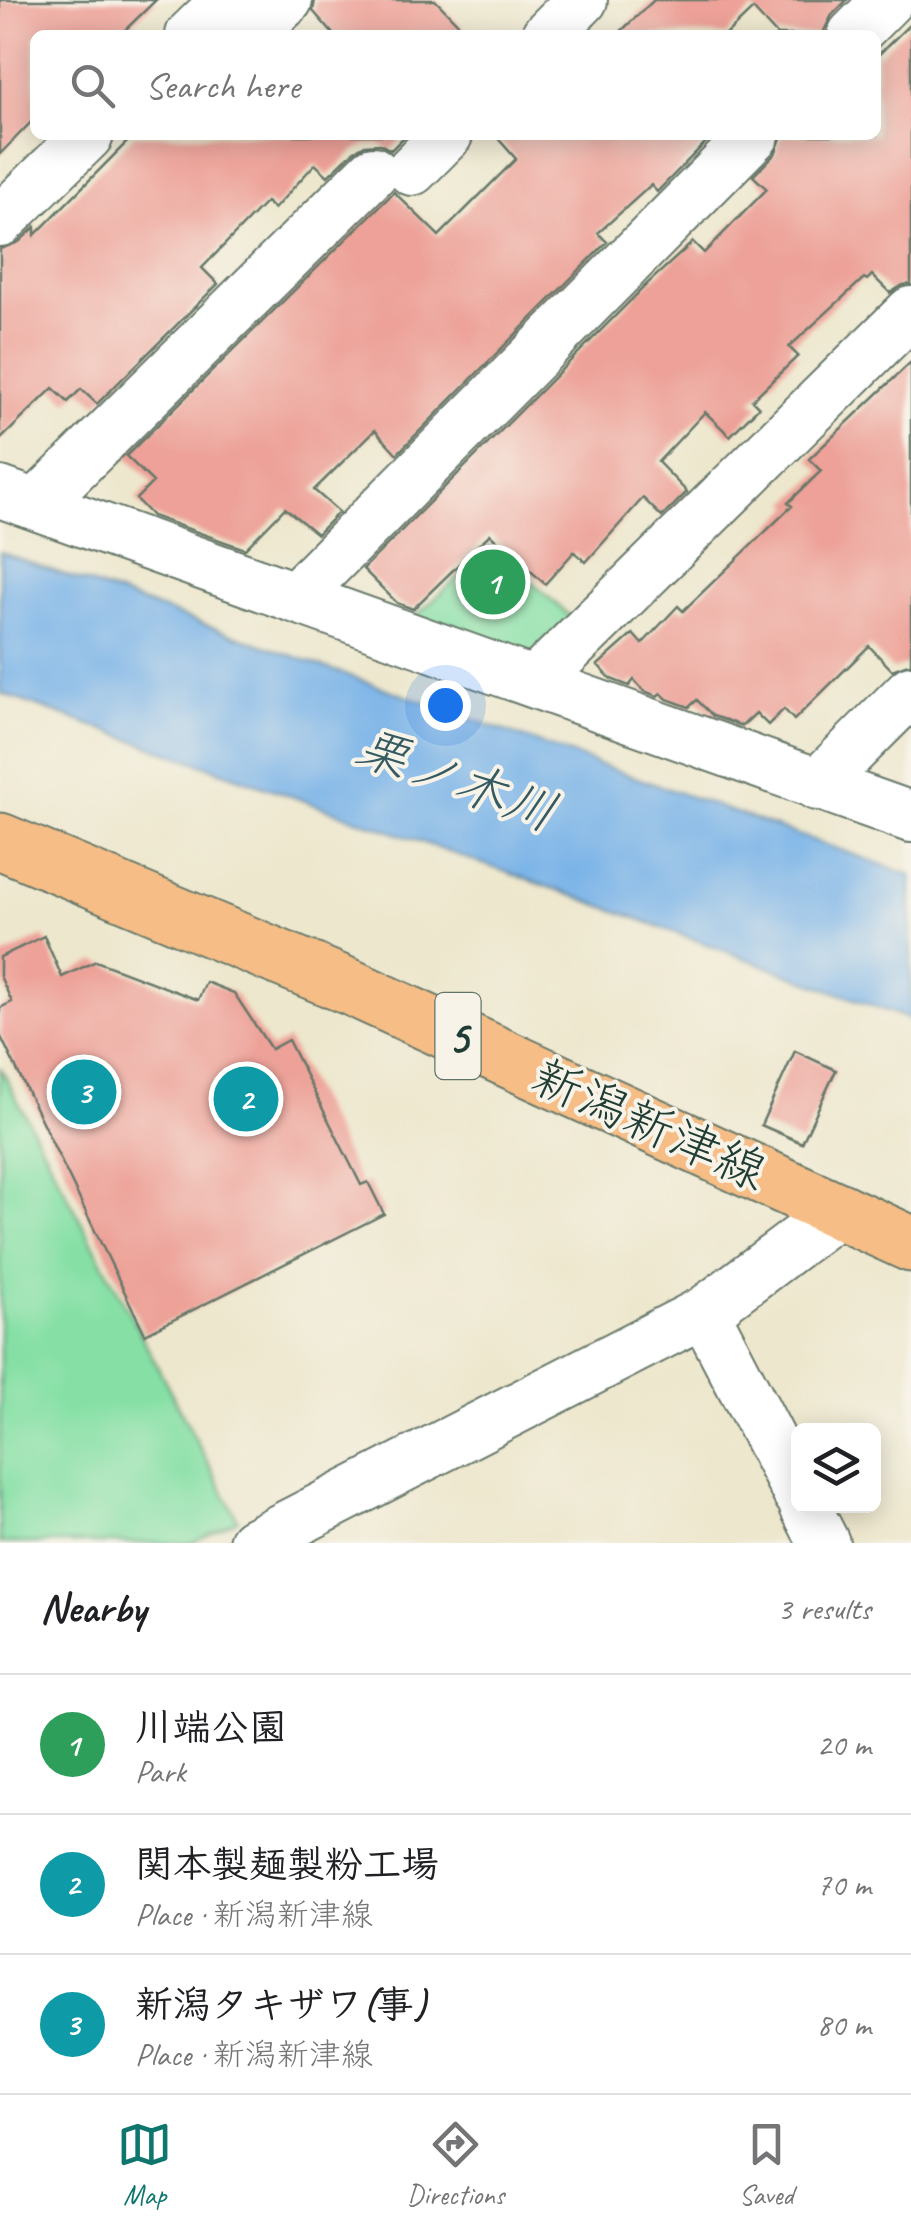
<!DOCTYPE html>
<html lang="en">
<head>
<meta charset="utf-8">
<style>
  :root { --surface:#fff; --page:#f6f6f6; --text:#202124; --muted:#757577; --line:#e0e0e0; --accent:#0f766e }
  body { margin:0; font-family:Caveat,"Klee One",sans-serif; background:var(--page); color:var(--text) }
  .controls { position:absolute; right:30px; bottom:30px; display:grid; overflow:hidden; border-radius:15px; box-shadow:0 5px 25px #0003 }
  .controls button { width:90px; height:90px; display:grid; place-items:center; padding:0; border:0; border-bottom:2px solid var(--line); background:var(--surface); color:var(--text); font:50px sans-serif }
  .you { position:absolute; left:445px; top:705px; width:35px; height:35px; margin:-25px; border:8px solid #fff; border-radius:50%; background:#1a73e8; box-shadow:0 0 0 15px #1a73e833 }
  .badge { display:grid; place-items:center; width:65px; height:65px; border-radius:50%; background:var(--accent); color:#fff; font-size:32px; font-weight:700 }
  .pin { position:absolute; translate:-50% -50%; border:5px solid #fff; box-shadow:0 2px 10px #0006 }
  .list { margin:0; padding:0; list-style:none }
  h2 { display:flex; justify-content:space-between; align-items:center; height:130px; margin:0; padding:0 40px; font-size:42px }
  h2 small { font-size:32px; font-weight:400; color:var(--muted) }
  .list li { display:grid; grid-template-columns:65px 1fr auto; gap:30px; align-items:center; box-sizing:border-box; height:140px; padding:0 40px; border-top:2px solid var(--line) }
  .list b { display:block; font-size:38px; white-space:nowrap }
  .list p { margin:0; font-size:32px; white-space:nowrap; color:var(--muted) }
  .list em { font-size:32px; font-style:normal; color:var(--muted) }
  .icon { flex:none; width:55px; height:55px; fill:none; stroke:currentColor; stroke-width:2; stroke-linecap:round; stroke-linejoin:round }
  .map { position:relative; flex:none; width:911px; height:1543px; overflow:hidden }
  .search { position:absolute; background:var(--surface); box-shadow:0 5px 25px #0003; left:30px; right:30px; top:30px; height:110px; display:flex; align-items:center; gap:25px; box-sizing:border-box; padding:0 35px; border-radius:15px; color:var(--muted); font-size:38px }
  .sheet { height:550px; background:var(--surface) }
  nav { display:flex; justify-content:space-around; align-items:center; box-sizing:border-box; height:140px; border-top:2px solid var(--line); background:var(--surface); font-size:28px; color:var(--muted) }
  nav a { display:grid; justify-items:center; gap:5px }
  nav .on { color:var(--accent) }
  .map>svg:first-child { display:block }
</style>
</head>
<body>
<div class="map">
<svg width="911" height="1543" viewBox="0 0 911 1543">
  <rect width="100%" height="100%" fill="#f7f3e8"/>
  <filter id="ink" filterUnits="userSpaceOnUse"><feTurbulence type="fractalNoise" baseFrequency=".01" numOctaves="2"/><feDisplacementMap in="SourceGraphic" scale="20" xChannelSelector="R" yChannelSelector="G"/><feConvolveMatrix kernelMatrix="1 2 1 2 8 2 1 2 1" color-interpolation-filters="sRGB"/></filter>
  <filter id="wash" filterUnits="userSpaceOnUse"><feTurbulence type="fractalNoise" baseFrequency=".0048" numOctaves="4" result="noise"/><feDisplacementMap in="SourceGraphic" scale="40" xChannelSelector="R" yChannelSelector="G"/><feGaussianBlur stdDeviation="2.25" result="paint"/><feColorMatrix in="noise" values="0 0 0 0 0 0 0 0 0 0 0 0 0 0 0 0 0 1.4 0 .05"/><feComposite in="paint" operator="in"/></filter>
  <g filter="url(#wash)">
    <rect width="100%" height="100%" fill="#ede7cd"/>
    <!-- green -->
    <path fill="#86e0a6" stroke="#528e6d" stroke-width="2.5" d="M 492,546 L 575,621 L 541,654 L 516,657 L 413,619 Z
      M 0,1067 L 238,1520 L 191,1543 L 0,1543 Z"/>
    <!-- water -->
    <path fill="#78b2e8" stroke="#4c788e" stroke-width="2.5" d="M 0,552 L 911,875 L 911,1020 L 636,918 L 0,693 Z"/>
    <g id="blocks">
      <!-- building -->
      <path fill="#eda198" d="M 0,0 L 156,0 L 120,35 L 35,35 L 35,118 L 0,154 Z
        M 315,0 L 435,0 L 469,35 L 334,35 L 313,11 Z
        M 654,0 L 847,0 L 832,15 L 822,35 L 777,35 L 753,9 L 726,35 L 617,35 Z
        M 911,23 L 911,284 L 903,285 L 890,293 L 872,275 L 867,280 L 864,278 L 789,347 L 798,356 L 752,400 L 759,407 L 730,436 L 705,412 L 658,462 L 687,492 L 662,517 L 643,498 L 586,562 L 574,552 L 545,584 L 490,534 L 413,609 L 397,603 L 363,569 L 647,284 L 693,242 L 704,253 L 767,189 L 753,176 L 775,154 L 782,135 L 876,135 L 876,57 Z
        M 134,135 L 406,135 L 391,150 L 380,144 L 365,145 L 353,152 L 328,176 L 315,164 L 274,209 L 266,202 L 202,268 L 218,284 L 97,404 L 81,389 L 68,402 L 53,388 L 0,440 L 0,249 L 19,242 L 35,227 L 35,235 Z
        M 495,135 L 713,135 L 657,192 L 651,185 L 598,233 L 607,242 L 397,454 L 375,430 L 314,490 L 339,512 L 317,534 L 285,508 L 245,549 L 152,516 L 136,499 L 153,482 L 126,456 L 394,192 L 439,236 L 516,159 Z
        M 911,362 L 911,663 L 892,670 L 869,646 L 794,720 L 784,709 L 768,725 L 756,713 L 742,726 L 713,716 L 697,700 L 689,707 L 667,699 L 661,693 L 657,696 L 644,691 L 634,680 L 629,686 L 611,679 L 598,665 L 633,634 L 642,644 L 678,606 L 683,611 L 792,506 L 788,503 L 821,471 L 809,459 Z
        M 44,936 L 62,977 L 96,961 L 198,1000 L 206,982 L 234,993 L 271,1049 L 288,1040 L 361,1185 L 368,1182 L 384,1214 L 145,1334 L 0,1035 L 0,1008 L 12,1002 L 0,976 L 0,957 Z
        M 795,1051 L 836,1070 L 802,1143 L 761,1125 Z"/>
    </g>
  </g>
  <g filter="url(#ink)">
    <use href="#blocks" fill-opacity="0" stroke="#67786a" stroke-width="2.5"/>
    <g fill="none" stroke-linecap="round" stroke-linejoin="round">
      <!-- street casing -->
      <g stroke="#67786a" stroke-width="54">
        <path id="street" d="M 191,35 L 225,2 L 256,29 L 287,0
          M 547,35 L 582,0
          M 853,35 L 888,0
          M 412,170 L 447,135
          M 0,221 L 88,135
          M 0,492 L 911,817
          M 37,504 L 373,172
          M 295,597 L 754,135
          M 535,682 L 911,312
          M 817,785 L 911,691
          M 704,1312 L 798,1493
          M 805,1506 L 824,1543
          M 254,1543 L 704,1312 L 841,1209"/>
      </g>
      <!-- primary casing -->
      <g stroke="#67786a" stroke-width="59">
        <path id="primary" d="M 0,841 L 350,987 L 911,1244"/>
      </g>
      <!-- street -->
      <use href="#street" stroke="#fff" stroke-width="50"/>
      <!-- primary -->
      <use href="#primary" stroke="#f6be86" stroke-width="55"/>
    </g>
  </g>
  <g text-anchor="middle" stroke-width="8" stroke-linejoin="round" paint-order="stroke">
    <!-- shield labels -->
    <rect fill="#f7f3e8" stroke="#60746a" stroke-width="2.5" x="435.5" y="993" width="45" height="86" rx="8"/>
    <g font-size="48" font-weight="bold" fill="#1f3d34">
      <text x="458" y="1053">5</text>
    </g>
    <!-- street labels -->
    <g font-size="50" fill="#1f3d34" stroke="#f7f3e8">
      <text transform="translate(650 1123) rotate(24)" y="18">新潟新津線</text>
    </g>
    <!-- water labels -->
    <g font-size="52" font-style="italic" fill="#355a61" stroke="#f7f3e8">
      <text transform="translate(457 779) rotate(20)" y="18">栗ノ木川</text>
    </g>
  </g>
</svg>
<div class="controls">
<button><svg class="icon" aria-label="layers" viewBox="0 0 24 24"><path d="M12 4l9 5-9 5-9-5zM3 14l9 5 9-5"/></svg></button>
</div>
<div class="you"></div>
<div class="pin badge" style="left:493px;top:582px;background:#2e9e5b">1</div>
<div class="pin badge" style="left:246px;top:1099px;background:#0f9aa8">2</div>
<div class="pin badge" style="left:84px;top:1092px;background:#0f9aa8">3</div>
<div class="search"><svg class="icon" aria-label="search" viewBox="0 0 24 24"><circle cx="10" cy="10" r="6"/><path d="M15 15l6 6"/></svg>Search here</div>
</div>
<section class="sheet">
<h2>Nearby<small>3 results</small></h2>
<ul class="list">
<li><span class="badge" style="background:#2e9e5b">1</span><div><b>川端公園</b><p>Park</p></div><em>20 m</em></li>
<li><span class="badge" style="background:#0f9aa8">2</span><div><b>関本製麺製粉工場</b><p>Place · 新潟新津線</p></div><em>70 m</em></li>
<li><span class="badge" style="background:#0f9aa8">3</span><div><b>新潟タキザワ(事)</b><p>Place · 新潟新津線</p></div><em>80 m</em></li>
</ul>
</section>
<nav>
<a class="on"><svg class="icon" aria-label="map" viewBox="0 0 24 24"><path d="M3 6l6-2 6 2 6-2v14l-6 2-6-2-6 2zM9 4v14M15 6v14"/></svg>Map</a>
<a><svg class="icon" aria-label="directions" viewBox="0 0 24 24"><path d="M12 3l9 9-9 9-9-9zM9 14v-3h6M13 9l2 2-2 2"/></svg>Directions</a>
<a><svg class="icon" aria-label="saved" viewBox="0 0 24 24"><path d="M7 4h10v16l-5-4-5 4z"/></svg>Saved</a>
</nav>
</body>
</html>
